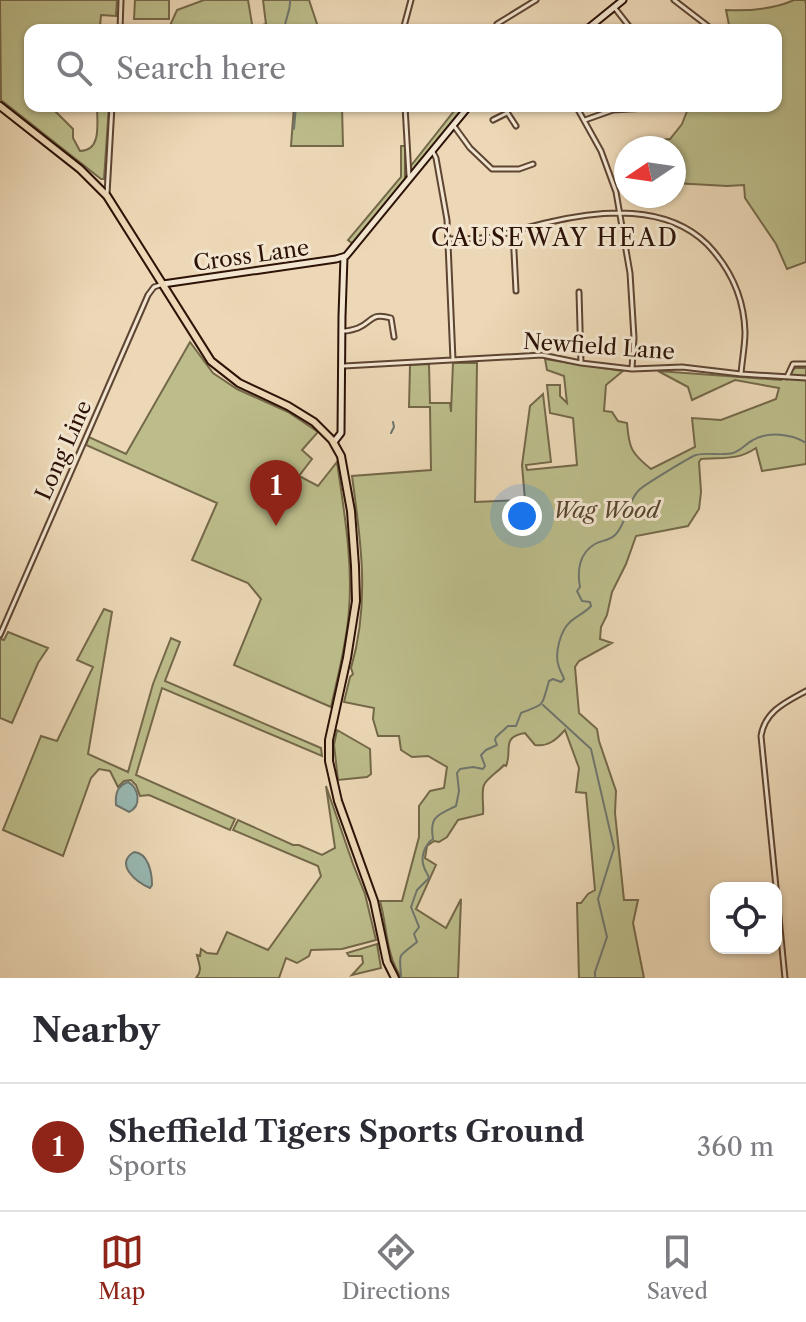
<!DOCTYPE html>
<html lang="en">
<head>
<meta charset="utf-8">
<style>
  :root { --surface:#fff; --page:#f2f2f3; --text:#2b2b33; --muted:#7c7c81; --line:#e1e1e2; --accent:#8f2418 }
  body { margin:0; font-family:"Libre Caslon Text",serif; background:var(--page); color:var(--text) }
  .controls { position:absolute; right:24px; bottom:24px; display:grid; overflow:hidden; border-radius:16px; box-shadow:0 2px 6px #0004 }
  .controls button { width:72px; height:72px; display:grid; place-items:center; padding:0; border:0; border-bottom:2px solid var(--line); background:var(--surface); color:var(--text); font:40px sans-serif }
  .compass { position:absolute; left:614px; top:136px; width:72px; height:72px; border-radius:50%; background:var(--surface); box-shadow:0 2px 6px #0004; rotate:257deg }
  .you { position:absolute; left:522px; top:516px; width:28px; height:28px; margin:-20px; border:6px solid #fff; border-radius:50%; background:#1a73e8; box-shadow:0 0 0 12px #1a73e833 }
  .badge { display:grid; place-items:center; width:52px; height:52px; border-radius:50%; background:var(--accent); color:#fff; font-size:26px; font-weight:700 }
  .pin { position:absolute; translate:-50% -66px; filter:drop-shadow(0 2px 4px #0008) }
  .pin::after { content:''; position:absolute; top:42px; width:28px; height:24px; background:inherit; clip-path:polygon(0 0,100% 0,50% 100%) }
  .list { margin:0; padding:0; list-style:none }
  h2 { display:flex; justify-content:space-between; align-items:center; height:104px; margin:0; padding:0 32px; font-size:34px }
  h2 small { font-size:26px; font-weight:400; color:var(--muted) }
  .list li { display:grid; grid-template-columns:52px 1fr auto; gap:24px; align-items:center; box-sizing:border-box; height:128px; padding:0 32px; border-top:2px solid var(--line) }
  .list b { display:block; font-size:30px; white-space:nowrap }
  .list p { margin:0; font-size:26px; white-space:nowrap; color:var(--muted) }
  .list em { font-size:26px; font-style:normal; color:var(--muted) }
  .icon { flex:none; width:44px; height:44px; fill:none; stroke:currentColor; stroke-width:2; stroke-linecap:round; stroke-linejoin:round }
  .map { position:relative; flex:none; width:806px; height:978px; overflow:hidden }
  .search { position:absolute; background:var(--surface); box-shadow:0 2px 6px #0004; left:24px; right:24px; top:24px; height:88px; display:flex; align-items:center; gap:20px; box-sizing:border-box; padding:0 28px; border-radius:16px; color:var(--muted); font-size:30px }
  .sheet { height:232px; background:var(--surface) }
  nav { display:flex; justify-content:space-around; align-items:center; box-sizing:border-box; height:112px; border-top:2px solid var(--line); background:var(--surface); font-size:22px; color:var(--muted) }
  nav a { display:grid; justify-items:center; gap:4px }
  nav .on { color:var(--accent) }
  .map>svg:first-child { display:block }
</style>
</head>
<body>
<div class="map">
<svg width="806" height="978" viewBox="0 0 806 978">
  <rect width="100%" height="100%" fill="#ecd8b6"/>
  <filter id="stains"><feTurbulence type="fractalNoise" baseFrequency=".0025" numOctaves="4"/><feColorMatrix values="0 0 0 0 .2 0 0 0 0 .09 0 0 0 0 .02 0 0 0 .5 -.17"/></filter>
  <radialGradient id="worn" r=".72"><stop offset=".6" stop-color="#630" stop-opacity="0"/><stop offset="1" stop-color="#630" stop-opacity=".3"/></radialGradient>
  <!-- green -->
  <path fill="#bcbd8b" stroke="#746849" stroke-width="2" d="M 0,0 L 117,0 L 116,16 L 101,15 L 100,26 L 98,26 L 98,30 L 30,30 L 30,106 L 49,106 L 53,109 L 73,129 L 73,138 L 80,151 C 102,151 97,123 97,106 L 109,106 L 104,179 L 101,179 L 1,100 Z
    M 135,0 L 169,0 L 169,19 L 134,19 Z
    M 204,0 L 248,0 L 253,30 L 168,30 L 177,10 Z
    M 263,0 L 309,0 L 319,30 L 257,30 L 256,27 L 266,24 Z
    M 794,0 L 805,0 L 806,4 L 806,262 L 787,269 L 776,244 L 745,198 L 744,185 L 727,186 L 674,183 L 674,148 L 641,148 L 642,142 L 670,139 L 682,124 L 689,106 L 776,106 L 776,30 L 730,30 L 726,10 C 748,11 774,9 794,0 Z
    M 294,106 L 342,106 L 343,146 L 291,146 Z
    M 458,106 L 466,106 L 411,174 L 410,167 Z
    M 401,146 L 405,146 L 405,181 L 353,244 L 348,240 L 401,177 Z
    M 190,342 L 213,373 L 237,389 L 288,412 L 318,432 L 302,450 L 312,459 L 299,476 L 318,486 L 337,462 C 344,511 353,561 349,610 C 347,642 338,675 331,707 L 234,665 L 261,599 L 248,583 L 192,560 L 217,503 L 86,445 L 89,437 L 126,454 Z
    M 545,359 L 623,371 L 606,385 L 604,411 L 612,412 L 618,421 L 627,423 C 629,448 631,453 651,469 L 695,447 L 692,418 L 721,420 L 776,399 L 779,388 L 735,380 L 692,400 L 688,387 L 658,371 L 781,380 L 795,368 L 806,368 L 806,464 L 762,471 L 756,448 C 737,461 722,457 701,459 L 699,462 L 701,492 L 699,509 L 688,526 L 636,536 L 626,564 L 612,592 L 607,615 L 601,627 L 600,639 L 612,643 L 579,661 L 575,667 L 579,713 L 597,729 L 599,741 L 616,791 L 615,813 L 624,900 L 638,900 L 633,923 L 644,978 L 579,978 L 577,903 L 581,903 L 588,894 L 595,890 L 586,793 L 576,792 L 579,768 L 565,730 C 556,740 548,747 535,745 L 525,733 C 500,737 513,751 506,766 L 504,765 C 499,771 486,779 484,785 C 481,792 484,806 483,814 L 458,820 L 447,837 L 439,842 L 434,841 L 427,846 L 425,858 L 436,865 L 416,909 L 446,928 L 461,899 L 458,978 L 402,978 C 386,958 387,925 380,901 L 402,901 L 419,837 L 419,806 L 430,791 L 444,788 L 447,767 L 428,756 L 412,757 L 401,750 L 399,736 L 378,736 L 373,719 L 374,708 L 344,702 L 350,677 L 353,674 L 351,668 C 370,604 361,541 352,476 L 431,470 L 430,407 L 409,407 L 410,365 L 429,364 L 430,403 L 450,403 L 451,412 L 453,363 L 477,363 L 475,502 L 525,500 L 522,465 L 530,406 L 543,394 L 551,462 L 526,465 L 527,470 L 577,465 L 573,418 L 550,413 L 547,385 L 560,385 L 560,396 L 567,403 L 564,376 L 547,370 Z
    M 104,609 L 112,612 L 88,754 L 128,772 L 153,684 L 171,638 L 180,642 L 165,681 L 321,748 L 322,756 L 162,688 L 136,775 L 235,819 L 230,830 L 149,795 L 140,796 L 136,785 L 131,780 L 124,781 L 118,787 L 110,771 L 99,769 L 91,778 L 63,856 L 3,830 L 41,736 L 57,741 L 93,667 L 77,660 Z
    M 8,632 L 48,648 L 38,663 L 12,723 L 0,718 L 0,641 L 1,639 L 4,640 Z
    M 337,730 L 370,749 L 371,774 L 367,777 L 338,780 L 334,745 Z
    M 326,786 L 353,864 L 365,894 L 376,940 L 342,949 L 311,950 L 309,956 L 297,963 L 286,958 L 279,978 L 196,978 C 203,970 199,965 197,955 L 200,956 L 201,949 L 207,953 L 217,954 L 227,932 L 268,950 L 321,876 L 318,866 L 233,830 L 238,820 L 293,845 L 299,845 L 322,855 L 335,848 Z
    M 377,944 L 381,968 L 352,975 L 363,963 L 362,956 L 349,956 L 347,953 Z"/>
  <!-- water -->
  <path fill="#99b9b3" stroke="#6e766e" stroke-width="2" d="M 128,782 C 139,788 142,806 129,812 L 116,805 C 115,794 117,786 128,782 Z
    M 134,852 C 148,853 152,872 152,885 L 150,888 C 136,882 114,864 134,852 Z"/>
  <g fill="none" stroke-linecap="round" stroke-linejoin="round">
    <!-- stream -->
    <path stroke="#6e766e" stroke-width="2" d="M 285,30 C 284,18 291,13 290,0
      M 294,129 L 296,106
      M 391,433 L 394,427 L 393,422
      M 543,705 L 591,749 L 614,848 L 598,899 L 607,937 L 595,972 L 595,978
      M 401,978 C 400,951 396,959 417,942 L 414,934 L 419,927 L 411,907 L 417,890 L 429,878 C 428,874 425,871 424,867 C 420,857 425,844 433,839 C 429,816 438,815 456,806 L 459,791 L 457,773 L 460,769 L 473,767 L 483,769 L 485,766 L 481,755 L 486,750 L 497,745 L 495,740 L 496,737 L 508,726 L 516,726 L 521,713 C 546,703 541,708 549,681 L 553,679 L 561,682 L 564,679 C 563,675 560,671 559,667 C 554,655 560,631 570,622 C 576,616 585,613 591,606 L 590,602 L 582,601 L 577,591 L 580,587 C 577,571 579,553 595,544 C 602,540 610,541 616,534 C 627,522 627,502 639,490 C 644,485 690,457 696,455 C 708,452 721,456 733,453 C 742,450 745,444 753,440 C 768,431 792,434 806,443"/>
    <!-- street casing -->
    <g stroke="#5d4433" stroke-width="7">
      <path id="street" d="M 674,0 L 713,30
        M 614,7 L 632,30
        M 500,28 L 497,24 L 536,0
        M 120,30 L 121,0
        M 403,30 L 411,0
        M 405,106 L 409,176
        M 503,106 L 516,126
        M 576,106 L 601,151 L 616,192 L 630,273 L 634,338 L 632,368
        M 493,120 L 507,113
        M 585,120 L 613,110 L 647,108
        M 454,126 L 470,148 L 492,169 L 519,169 L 533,164
        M 433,152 L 436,158 L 447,220 L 453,360
        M 107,194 L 112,106
        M 513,232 L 516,291
        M 448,239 C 462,239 477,239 491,237 C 511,233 530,226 550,222 C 602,210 666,204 707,244 C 730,268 744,298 745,332 C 745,346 742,360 741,374
        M 579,292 L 581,363
        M 344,331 C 347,331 355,329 358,328 C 373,322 370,312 391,318 L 394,337
        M 344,366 L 542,355 L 581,363 L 632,369 L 682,367 L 741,374 L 806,378
        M 787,377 L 793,364 L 806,364
        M 0,635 L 148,295 L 154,287 L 160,285
        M 785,978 L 761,736 C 765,711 786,702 806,691"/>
    </g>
    <!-- secondary casing -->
    <g stroke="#2d1207" stroke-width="9">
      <path id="secondary" d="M 586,30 L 623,0
        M 163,284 L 336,259 L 346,256 L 469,106
        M 334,442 L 341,433 L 342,316 L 344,257"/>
    </g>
    <!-- primary casing -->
    <g stroke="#2d1207" stroke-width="10">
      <path id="primary" d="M 0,106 L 80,169 L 107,196 L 211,361 L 239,383 L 288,406 L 314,422 L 332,440 L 341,456 L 351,511 L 355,566 L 356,601 L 347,658 L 329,740 L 329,761 L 338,801 L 374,901 L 387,962 L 395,978"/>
    </g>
    <!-- street -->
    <use href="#street" stroke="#f3e6d0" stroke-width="3"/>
    <!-- secondary -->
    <use href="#secondary" stroke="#f3e6d0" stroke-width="5"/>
    <!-- primary -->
    <use href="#primary" stroke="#ecd8b6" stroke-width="6"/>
  </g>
  <g text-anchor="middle" stroke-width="6" stroke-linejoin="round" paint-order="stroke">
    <!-- street labels -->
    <g font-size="22" fill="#2d1207" stroke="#f3e6d0">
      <text transform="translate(251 255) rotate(-8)" y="8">Cross Lane</text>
      <text transform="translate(599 346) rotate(4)" y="8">Newfield Lane</text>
      <text transform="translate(63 450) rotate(-66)" y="8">Long Line</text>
    </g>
    <!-- park labels -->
    <g font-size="22" font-style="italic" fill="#58452f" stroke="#f3e6d0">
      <text x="606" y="518">Wag Wood</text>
    </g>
    <!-- neighbourhood labels -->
    <g font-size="24" letter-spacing="2" fill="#2d1207" stroke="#f3e6d0">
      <text x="555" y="246">CAUSEWAY HEAD</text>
    </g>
  </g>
  <rect width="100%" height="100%" filter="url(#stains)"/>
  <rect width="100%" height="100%" fill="url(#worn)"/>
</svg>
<div class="controls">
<button><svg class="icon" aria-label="locate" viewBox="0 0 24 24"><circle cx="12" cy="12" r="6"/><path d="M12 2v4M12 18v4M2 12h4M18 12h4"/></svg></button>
</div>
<svg class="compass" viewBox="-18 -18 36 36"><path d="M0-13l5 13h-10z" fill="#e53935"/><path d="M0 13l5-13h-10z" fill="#7c7c81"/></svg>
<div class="you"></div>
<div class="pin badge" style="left:276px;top:526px">1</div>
<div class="search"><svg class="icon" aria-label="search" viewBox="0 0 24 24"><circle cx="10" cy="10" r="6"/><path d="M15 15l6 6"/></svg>Search here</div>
</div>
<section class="sheet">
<h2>Nearby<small></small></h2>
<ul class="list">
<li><span class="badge">1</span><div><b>Sheffield Tigers Sports Ground</b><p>Sports</p></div><em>360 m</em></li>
</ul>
</section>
<nav>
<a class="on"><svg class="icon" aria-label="map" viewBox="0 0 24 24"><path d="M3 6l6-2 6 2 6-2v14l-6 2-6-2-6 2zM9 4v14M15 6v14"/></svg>Map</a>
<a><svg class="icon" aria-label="directions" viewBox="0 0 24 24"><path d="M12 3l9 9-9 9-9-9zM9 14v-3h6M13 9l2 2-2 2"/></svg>Directions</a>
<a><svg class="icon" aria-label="saved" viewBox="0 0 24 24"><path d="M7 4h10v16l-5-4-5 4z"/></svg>Saved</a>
</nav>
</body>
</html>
